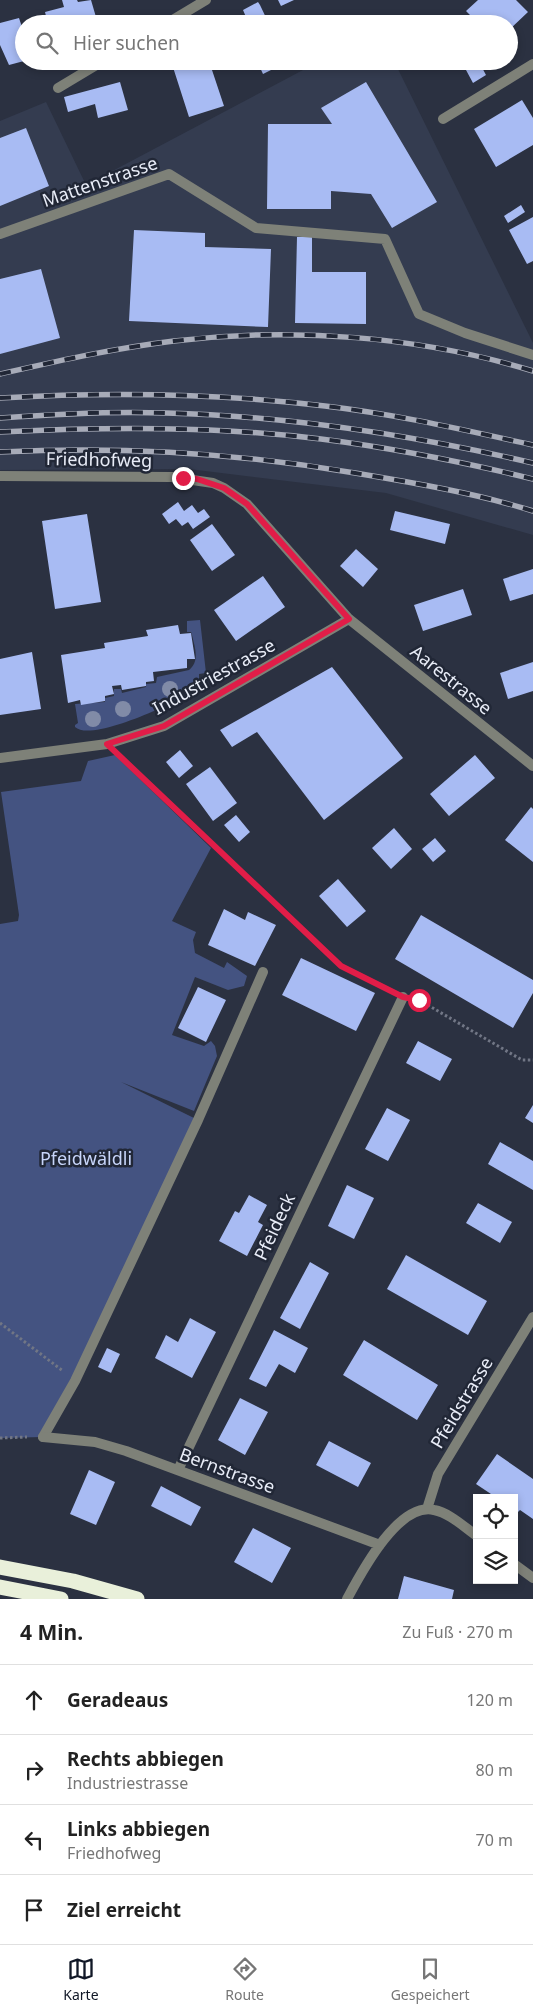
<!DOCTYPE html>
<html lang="de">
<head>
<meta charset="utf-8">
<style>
  :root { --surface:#fff; --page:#f6f6f6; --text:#222; --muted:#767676; --line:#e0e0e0; --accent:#111827 }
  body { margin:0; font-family:"Noto Sans",sans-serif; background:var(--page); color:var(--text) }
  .controls { position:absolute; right:15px; bottom:15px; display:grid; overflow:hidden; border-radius:0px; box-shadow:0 2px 8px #0003 }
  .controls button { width:45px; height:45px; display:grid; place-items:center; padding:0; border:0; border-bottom:1px solid var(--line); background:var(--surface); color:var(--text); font:25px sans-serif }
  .stop { position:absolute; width:15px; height:15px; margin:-11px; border:4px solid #e11d48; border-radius:50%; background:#fff }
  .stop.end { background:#e11d48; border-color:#fff; box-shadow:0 1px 5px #0008 }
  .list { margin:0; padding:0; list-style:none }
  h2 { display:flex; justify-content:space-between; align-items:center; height:65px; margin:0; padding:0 20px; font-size:21px }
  h2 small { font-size:16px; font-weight:400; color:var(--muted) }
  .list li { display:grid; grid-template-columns:32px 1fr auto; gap:15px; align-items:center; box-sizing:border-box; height:70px; padding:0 20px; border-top:1px solid var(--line) }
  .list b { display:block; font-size:19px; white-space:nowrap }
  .list p { margin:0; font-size:16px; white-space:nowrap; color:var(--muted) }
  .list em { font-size:16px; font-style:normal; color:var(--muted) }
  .icon { flex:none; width:28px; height:28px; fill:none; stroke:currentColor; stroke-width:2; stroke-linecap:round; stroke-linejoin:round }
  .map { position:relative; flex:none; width:533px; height:1599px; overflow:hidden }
  .search { position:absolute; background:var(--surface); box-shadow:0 2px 8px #0003; left:15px; right:15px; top:15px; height:55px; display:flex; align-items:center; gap:12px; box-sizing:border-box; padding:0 18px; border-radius:28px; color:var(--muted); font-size:19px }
  .sheet { height:345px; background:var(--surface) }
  nav { display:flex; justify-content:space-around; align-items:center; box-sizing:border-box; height:70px; border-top:1px solid var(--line); background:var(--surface); font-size:14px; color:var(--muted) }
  nav a { display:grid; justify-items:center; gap:2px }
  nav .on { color:var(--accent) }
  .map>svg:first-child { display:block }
</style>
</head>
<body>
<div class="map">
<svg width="533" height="1599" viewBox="0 0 533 1599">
  <rect width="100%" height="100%" fill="#2b3141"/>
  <!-- built -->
  <path fill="#343c50" d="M 320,61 L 394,61 L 533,343 L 533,535 L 386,493 L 189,469 L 0,470 L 0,121 L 46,102 L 86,185 Z"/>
  <!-- green -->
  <path fill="#445381" d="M 200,620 L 206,673 L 199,674 L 199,684 L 208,683 L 208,685 C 188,696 93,744 75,727 L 75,725 L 78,723 L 75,704 L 105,702 L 105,698 L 114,696 L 114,689 L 121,689 L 122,693 L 146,687 L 146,684 L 156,683 L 157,677 L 189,670 C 200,661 195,648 192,635 L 191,632 L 187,632 L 187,621 Z
    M 115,755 L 211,848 L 172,921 L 196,932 L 193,940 L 195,953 L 224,968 L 227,962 L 247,976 L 244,986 L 228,990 L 195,977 L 172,1035 L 204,1046 L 211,1041 L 215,1046 L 217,1056 L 194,1111 L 121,1082 L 198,1120 L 43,1437 L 0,1438 L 0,924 L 18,921 L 19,915 L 1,792 L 81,781 L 88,761 Z"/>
  <!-- building -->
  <path fill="#a8bbf3" d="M 62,0 L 77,0 L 78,2 L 91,0 L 98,24 L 36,24 L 47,20 L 45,12 L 64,7 Z
    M 278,0 L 294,0 L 281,6 Z
    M 478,0 L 516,0 L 528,12 L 509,30 L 509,24 L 479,24 L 466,11 Z
    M 258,2 L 260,5 L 269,24 L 249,24 L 243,10 Z
    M 424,15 L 430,24 L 411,24 Z
    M 19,18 L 22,27 L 24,27 L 24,61 L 9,65 L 0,45 L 0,23 Z
    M 171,61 L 209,61 L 224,106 L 189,117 Z
    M 245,61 L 257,61 L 247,66 Z
    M 257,61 L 289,61 L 263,74 Z
    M 479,62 L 486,75 L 473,83 L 466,70 Z
    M 120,82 L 128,110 L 98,118 L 95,104 L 68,112 L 64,97 Z
    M 366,82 L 437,202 L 392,228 L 371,194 L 331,191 L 331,209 L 267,209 L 268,124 L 332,124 L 321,108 Z
    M 522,100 L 533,118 L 533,145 L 496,167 L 474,129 Z
    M 26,128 L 49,186 L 0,206 L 0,138 Z
    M 521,205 L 525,212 L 508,223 L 504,216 Z
    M 533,217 L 533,261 L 527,264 L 509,230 Z
    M 134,230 L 205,233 L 205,247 L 271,249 L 268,327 L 129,321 Z
    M 297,237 L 312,237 L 312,272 L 366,272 L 366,324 L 295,323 Z
    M 41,269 L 60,338 L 0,354 L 0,279 Z
    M 178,502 L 184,511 L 192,505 L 198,513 L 204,509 L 210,517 L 193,529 L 188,522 L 182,526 L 176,519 L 169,524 L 162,514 Z
    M 395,511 L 450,524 L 445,544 L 390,530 Z
    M 87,514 L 101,602 L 55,609 L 42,521 Z
    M 212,524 L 235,555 L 212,571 L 190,540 Z
    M 356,549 L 378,569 L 363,587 L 340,566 Z
    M 533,569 L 533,594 L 510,601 L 503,579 Z
    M 263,576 L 285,607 L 236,641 L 214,610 Z
    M 463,589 L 472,615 L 423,631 L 414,605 Z
    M 178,625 L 180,634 L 191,633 L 195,659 L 187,659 L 187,668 L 153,672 L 154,681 L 146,682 L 146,686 L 122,690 L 121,685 L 112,686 L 114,694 L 105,696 L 105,701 L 81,705 L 80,700 L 68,703 L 61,655 L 105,648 L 104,643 L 148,636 L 146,630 Z
    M 32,652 L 41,709 L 0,715 L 0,659 Z
    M 533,662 L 533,691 L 508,699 L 500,673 Z
    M 332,667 L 403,758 L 324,820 L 257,732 L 232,747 L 220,730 Z
    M 180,750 L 193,766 L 179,778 L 166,762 Z
    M 475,755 L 495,778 L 449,816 L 430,794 Z
    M 210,767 L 237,803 L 213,821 L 186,784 Z
    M 531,807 L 533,809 L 533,862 L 505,840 Z
    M 236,815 L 250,832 L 239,842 L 224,825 Z
    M 394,828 L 412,849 L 391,869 L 372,848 Z
    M 435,838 L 446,851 L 433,862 L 422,849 Z
    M 338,879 L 366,911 L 347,927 L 319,896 Z
    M 224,909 L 245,920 L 248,912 L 276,925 L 255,966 L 208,945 Z
    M 421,915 L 533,980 L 533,993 L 513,1028 L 395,959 Z
    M 301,958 L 375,993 L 356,1031 L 282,995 Z
    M 198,987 L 226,1000 L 206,1042 L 178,1028 Z
    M 418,1041 L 452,1059 L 440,1081 L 406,1063 Z
    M 533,1105 L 533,1123 L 525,1118 Z
    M 387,1108 L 410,1120 L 388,1161 L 365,1149 Z
    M 500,1142 L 533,1161 L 533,1190 L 488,1164 Z
    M 347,1185 L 374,1198 L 354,1239 L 328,1226 Z
    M 249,1195 L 267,1205 L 258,1222 L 263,1225 L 247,1256 L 219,1241 L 235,1211 L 239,1213 Z
    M 478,1203 L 512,1222 L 500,1243 L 466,1223 Z
    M 406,1255 L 487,1301 L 468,1335 L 387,1289 Z
    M 310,1262 L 329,1273 L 300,1329 L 280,1318 Z
    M 190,1318 L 216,1332 L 192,1378 L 155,1358 L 166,1335 L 178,1342 Z
    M 274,1330 L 308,1348 L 295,1373 L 279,1364 L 266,1387 L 249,1379 Z
    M 364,1340 L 438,1385 L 417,1420 L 343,1375 Z
    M 107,1348 L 120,1354 L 111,1373 L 98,1367 Z
    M 240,1398 L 268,1412 L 245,1455 L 218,1440 Z
    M 329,1441 L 371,1463 L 358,1487 L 316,1465 Z
    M 497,1454 L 533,1479 L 533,1519 L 520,1510 L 518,1512 L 514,1510 L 514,1498 L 497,1498 L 476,1484 Z
    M 89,1470 L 115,1482 L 96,1525 L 70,1514 Z
    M 161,1486 L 201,1507 L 191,1526 L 151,1506 Z
    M 253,1528 L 291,1548 L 272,1583 L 234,1562 Z
    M 404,1576 L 454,1590 L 452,1599 L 398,1599 Z"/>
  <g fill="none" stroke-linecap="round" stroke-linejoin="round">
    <!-- path -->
    <path stroke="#717685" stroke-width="3" stroke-dasharray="2.5 2.5" stroke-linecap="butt" d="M 120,757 L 341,966 L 389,991
      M 419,1000 L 522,1060 L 533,1060
      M 0,1323 L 63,1371
      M 0,1438 L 27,1437"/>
    <!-- lane -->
    <path stroke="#7e8178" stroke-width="10" d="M 166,24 L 206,0
      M 58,88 L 103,61
      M 443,119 L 533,64
      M 43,1437 L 75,1381 L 198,1120 L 263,972"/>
    <!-- street -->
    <path stroke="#7e8178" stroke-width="10" d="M 0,234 L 169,174 L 256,228 L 385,239 L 419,314 L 465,333 L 533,355
      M 0,476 L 172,477 L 213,483 L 224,488 L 247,504 L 349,619 L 533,766
      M 0,758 L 107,744 L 164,726 L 349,619
      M 43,1437 L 95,1442 L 126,1451 L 380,1545
      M 178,1470 L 403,997
      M 427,1509 L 438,1474 L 533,1317
      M 514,1564 L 533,1578
      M 347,1599 C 361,1573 398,1502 434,1510 C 450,1513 464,1527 477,1536"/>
    <!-- highway -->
    <path stroke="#e9f0da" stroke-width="15" d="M 0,1567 L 73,1581 L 137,1599
      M 0,1587 L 61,1599"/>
    <!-- rail casing -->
    <g stroke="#a7abb8" stroke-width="5.5">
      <path id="rail" d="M 0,374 C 58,361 115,348 174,341 C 293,327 419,336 533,371
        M 0,398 C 108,392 217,393 325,406 C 395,414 464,430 533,445
        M 0,418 C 55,414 111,411 166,413 C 290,416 412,435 533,463
        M 0,432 C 107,427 214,426 321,439 C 393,448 463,462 533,479
        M 0,452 C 119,446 238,453 355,473 C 415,483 475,493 533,511"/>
    </g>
    <!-- rail -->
    <use href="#rail" stroke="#212736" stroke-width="4" stroke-dasharray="11" stroke-linecap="butt"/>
  </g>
  <!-- trees -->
  <g fill="#818ba7">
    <circle cx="170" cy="689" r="8"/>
    <circle cx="123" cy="709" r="8"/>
    <circle cx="93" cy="719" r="8"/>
  </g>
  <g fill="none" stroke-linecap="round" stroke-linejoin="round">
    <!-- route -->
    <path stroke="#e11d48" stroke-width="6" d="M 183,478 L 197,479 L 224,488 L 247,504 L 349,619 L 164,726 L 107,744 L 341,966 L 403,997 L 419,1000"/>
  </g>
  <g text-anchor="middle" stroke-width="5" stroke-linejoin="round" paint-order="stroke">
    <!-- street labels -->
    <g font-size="18" fill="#e8ecf7" stroke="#212736">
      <text transform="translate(100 182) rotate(-19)" y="6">Mattenstrasse</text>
      <text transform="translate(99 460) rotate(1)" y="6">Friedhofweg</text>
      <text transform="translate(214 677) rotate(-29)" y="6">Industriestrasse</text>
      <text transform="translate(451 680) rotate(39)" y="6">Aarestrasse</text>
      <text transform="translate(275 1227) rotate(-65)" y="6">Pfeideck</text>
      <text transform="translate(462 1403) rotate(-59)" y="6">Pfeidstrasse</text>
      <text transform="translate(227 1471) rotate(20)" y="6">Bernstrasse</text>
    </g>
    <!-- park labels -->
    <g font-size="18" fill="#c7d5fa" stroke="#212736">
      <text x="86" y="1165">Pfeidwäldli</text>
    </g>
  </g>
</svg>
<div class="controls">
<button><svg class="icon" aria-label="locate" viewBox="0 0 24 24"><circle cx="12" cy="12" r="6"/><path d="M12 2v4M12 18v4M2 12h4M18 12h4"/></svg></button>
<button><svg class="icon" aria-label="layers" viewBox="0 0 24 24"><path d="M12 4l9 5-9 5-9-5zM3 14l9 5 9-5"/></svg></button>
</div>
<div class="stop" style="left:419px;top:1000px"></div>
<div class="stop end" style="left:183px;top:478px"></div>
<div class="search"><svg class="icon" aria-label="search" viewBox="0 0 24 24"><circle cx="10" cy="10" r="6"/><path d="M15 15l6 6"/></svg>Hier suchen</div>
</div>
<section class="sheet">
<h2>4 Min.<small>Zu Fuß · 270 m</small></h2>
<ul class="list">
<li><svg class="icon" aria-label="ahead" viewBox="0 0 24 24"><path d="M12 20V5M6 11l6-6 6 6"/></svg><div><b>Geradeaus</b></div><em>120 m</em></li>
<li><svg class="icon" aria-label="right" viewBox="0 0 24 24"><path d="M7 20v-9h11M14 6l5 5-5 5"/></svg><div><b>Rechts abbiegen</b><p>Industriestrasse</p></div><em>80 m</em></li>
<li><svg class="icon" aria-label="left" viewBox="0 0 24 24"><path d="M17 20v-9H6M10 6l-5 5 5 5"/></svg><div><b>Links abbiegen</b><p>Friedhofweg</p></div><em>70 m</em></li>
<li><svg class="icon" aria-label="arrive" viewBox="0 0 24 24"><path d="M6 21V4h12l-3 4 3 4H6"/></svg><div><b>Ziel erreicht</b></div></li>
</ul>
</section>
<nav>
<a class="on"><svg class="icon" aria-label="map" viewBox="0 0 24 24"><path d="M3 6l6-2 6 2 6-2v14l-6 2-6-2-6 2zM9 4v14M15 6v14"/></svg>Karte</a>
<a><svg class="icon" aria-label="directions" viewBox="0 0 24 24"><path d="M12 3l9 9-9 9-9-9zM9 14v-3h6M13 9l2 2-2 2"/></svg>Route</a>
<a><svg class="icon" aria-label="saved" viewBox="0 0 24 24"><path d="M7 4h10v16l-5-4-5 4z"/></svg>Gespeichert</a>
</nav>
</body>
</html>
